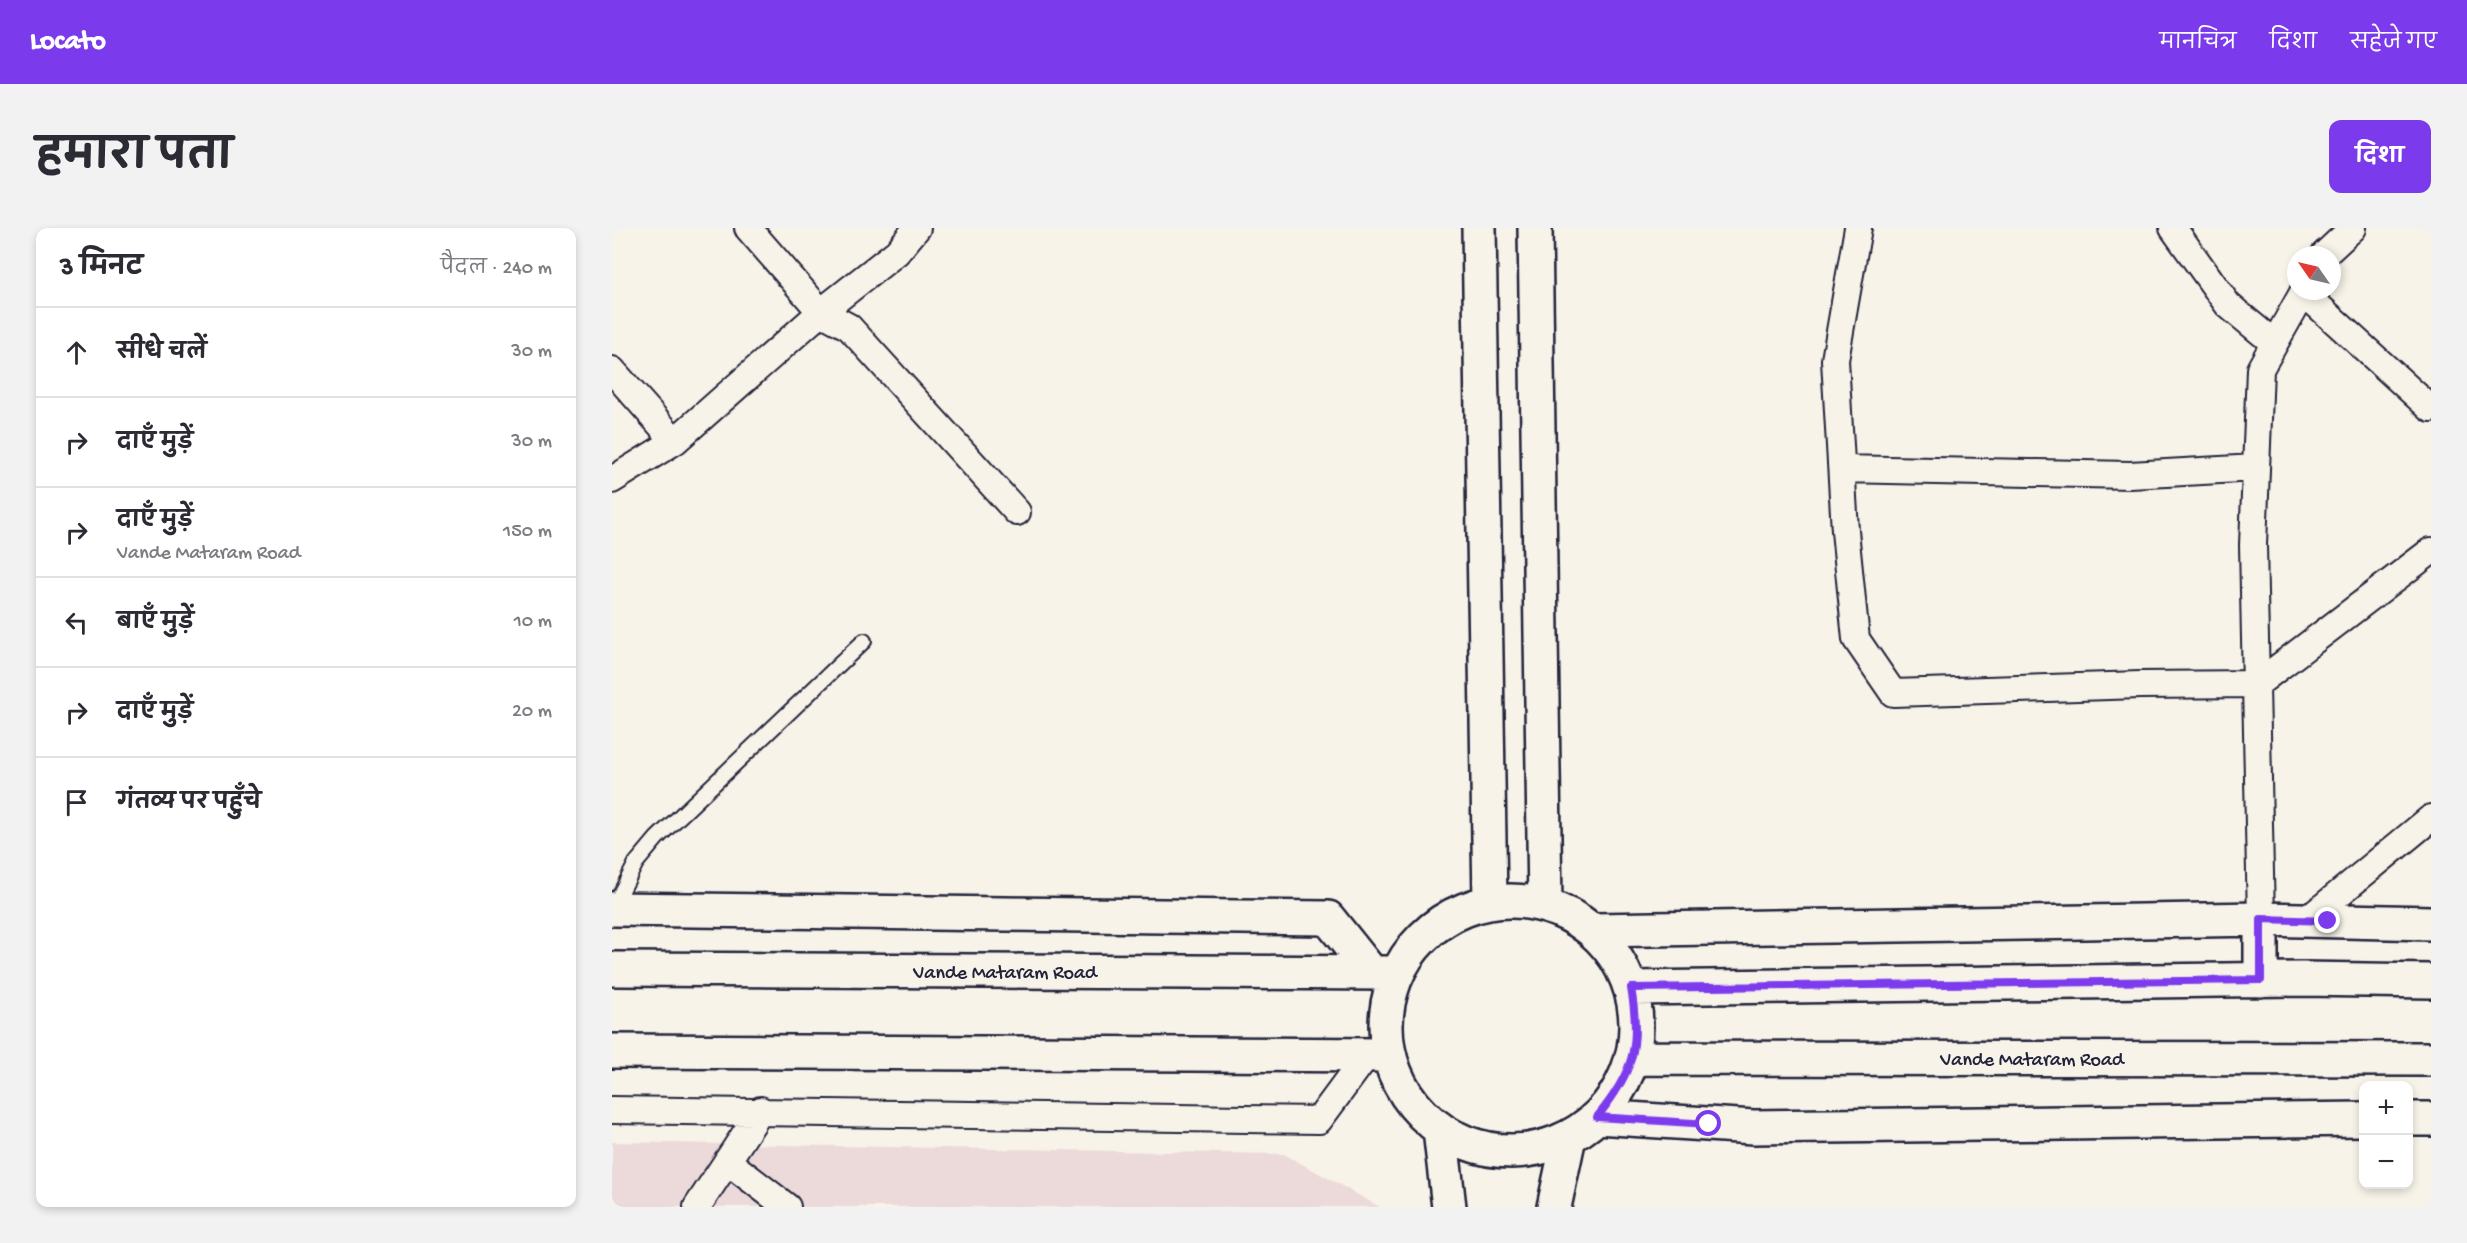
<!DOCTYPE html>
<html lang="hi">
<head>
<meta charset="utf-8">
<style>
  :root { --surface:#fff; --page:#f2f2f3; --text:#2b2b33; --muted:#7c7c81; --line:#e1e1e2; --accent:#7c3aed }
  body { margin:0; font-family:"Gochi Hand","Playpen Sans Deva",sans-serif; background:var(--page); color:var(--text) }
  .controls { position:absolute; right:18px; bottom:18px; display:grid; overflow:hidden; border-radius:12px; box-shadow:0 3px 9px #0003 }
  .controls button { width:54px; height:54px; display:grid; place-items:center; padding:0; border:0; border-bottom:2px solid var(--line); background:var(--surface); color:var(--text); font:30px sans-serif }
  .compass { position:absolute; left:1675px; top:18px; width:54px; height:54px; border-radius:50%; background:var(--surface); box-shadow:0 3px 9px #0003; rotate:304deg }
  .stop { position:absolute; width:18px; height:18px; margin:-14px; border:4px solid #7c3aed; border-radius:50%; background:#fff }
  .stop.end { background:#7c3aed; border-color:#fff; box-shadow:0 2px 6px #0008 }
  .list { margin:0; padding:0; list-style:none }
  h2 { display:flex; justify-content:space-between; align-items:center; height:78px; margin:0; padding:0 24px; font-size:26px }
  h2 small { font-size:20px; font-weight:400; color:var(--muted) }
  .list li { display:grid; grid-template-columns:39px 1fr auto; gap:18px; align-items:center; box-sizing:border-box; height:90px; padding:0 24px; border-top:2px solid var(--line) }
  .list b { display:block; font-size:22px; white-space:nowrap }
  .list p { margin:0; font-size:20px; white-space:nowrap; color:var(--muted) }
  .list em { font-size:20px; font-style:normal; color:var(--muted) }
  .icon { flex:none; width:33px; height:33px; fill:none; stroke:currentColor; stroke-width:2; stroke-linecap:round; stroke-linejoin:round }
  .map { position:relative; flex:none; width:1819px; height:979px; overflow:hidden; border-radius:12px }
  header { display:flex; align-items:center; gap:36px; box-sizing:border-box; height:84px; padding:0 30px; background:var(--accent); color:#fff }
  header strong { font-size:28px }
  nav { display:flex; gap:33px; margin-inline-start:auto; font-size:21px }
  .intro { display:flex; align-items:center; justify-content:space-between; box-sizing:border-box; height:144px; padding:0 36px }
  h1 { margin:0; font-size:42px }
  .button { padding:15px 27px; border-radius:12px; background:var(--accent); color:#fff; font-size:21px; font-weight:700 }
  main { display:flex; gap:36px; padding:0 36px }
  aside { flex:1; background:var(--surface); border-radius:12px; box-shadow:0 3px 9px #0003 }
  .map>svg:first-child { display:block }
</style>
</head>
<body>
<header>
<strong>Locato</strong>
<nav><a>मानचित्र</a><a>दिशा</a><a>सहेजे गए</a></nav>
</header>
<div class="intro"><h1>हमारा पता</h1><a class="button">दिशा</a></div>
<main>
<aside>
<h2>3 मिनट<small>पैदल · 240 m</small></h2>
<ul class="list">
<li><svg class="icon" aria-label="ahead" viewBox="0 0 24 24"><path d="M12 20V5M6 11l6-6 6 6"/></svg><div><b>सीधे चलें</b></div><em>30 m</em></li>
<li><svg class="icon" aria-label="right" viewBox="0 0 24 24"><path d="M7 20v-9h11M14 6l5 5-5 5"/></svg><div><b>दाएँ मुड़ें</b></div><em>30 m</em></li>
<li><svg class="icon" aria-label="right" viewBox="0 0 24 24"><path d="M7 20v-9h11M14 6l5 5-5 5"/></svg><div><b>दाएँ मुड़ें</b><p>Vande Mataram Road</p></div><em>150 m</em></li>
<li><svg class="icon" aria-label="left" viewBox="0 0 24 24"><path d="M17 20v-9H6M10 6l-5 5 5 5"/></svg><div><b>बाएँ मुड़ें</b></div><em>10 m</em></li>
<li><svg class="icon" aria-label="right" viewBox="0 0 24 24"><path d="M7 20v-9h11M14 6l5 5-5 5"/></svg><div><b>दाएँ मुड़ें</b></div><em>20 m</em></li>
<li><svg class="icon" aria-label="arrive" viewBox="0 0 24 24"><path d="M6 21V4h12l-3 4 3 4H6"/></svg><div><b>गंतव्य पर पहुँचे</b></div></li>
</ul>
</aside>
<div class="map">
<svg width="1819" height="979" viewBox="0 0 1819 979">
  <rect width="100%" height="100%" fill="#f7f3e8"/>
  <filter id="ink" filterUnits="userSpaceOnUse"><feTurbulence type="fractalNoise" baseFrequency=".0167" numOctaves="2"/><feDisplacementMap in="SourceGraphic" scale="12" xChannelSelector="R" yChannelSelector="G"/><feConvolveMatrix kernelMatrix="1 2 1 2 8 2 1 2 1" color-interpolation-filters="sRGB"/></filter>
  <g filter="url(#ink)">
    <!-- built -->
    <path fill="#ecdadb" d="M 0,914 L 672,926 L 768,979 L 0,979 Z"/>
    <g fill="none" stroke-linecap="round" stroke-linejoin="round">
      <!-- lane casing -->
      <g stroke="#22223b" stroke-width="18">
        <path id="lane" d="M 1,680 L 24,635 L 45,610 L 252,413"/>
      </g>
      <!-- street casing -->
      <g stroke="#22223b" stroke-width="30">
        <path id="street" d="M 136,0 L 209,84 L 237,99 L 405,284
          M 1246,0 L 1223,132 L 1233,303 L 1244,411 L 1281,465 L 1528,457 L 1645,456 L 1819,323
          M 1561,0 L 1616,77 L 1662,115
          M 1712,27 L 1741,0
          M 1691,64 L 1819,181
          M 0,142 L 63,213
          M 1230,241 L 1518,247 L 1644,240
          M 0,252 L 63,213 L 209,84 L 285,24 L 305,0
          M 1649,691 L 1641,317 L 1648,141 L 1692,63
          M 1695,692 L 1819,590
          M 0,882 L 707,892 L 755,827
          M 115,933 L 175,979
          M 85,979 L 149,882"/>
      </g>
      <!-- secondary casing -->
      <g stroke="#22223b" stroke-width="38">
        <path id="secondary" d="M 867,0 L 878,674
          M 923,0 L 933,677
          M774 798a125 125 0 1 1 250 0a125 125 0 1 1-250 0Z
          M 0,681 L 716,690 L 760,745
          M 982,702 L 1649,691
          M 0,741 L 775,745
          M 1649,752 L 1649,691 L 1819,695
          M 1019,760 L 1691,751 L 1819,753
          M 0,823 L 776,827
          M 1020,830 L 1819,831
          M 985,889 L 1142,899 L 1752,891
          M 1796,891 L 1819,891
          M 828,902 L 837,979
          M 942,979 L 957,909"/>
      </g>
      <!-- lane -->
      <use href="#lane" stroke="#f7f3e8" stroke-width="14"/>
      <!-- street -->
      <use href="#street" stroke="#f7f3e8" stroke-width="26"/>
      <!-- secondary -->
      <use href="#secondary" stroke="#f7f3e8" stroke-width="33"/>
    </g>
  </g>
  <g fill="none" stroke-linecap="round" stroke-linejoin="round" filter="url(#ink)">
    <!-- route -->
    <path stroke="#7c3aed" stroke-width="8" d="M 1097,896 L 985,889 C 1022,844 1029,817 1019,760 L 1649,752 L 1649,691 L 1716,693"/>
  </g>
  <g text-anchor="middle" stroke-width="4.5" stroke-linejoin="round" paint-order="stroke">
    <!-- street labels -->
    <g font-size="20" fill="#22223b" stroke="#f7f3e8">
      <text x="393" y="750">Vande Mataram Road</text>
      <text x="1420" y="837">Vande Mataram Road</text>
    </g>
  </g>
</svg>
<div class="controls">
<button>+</button>
<button>−</button>
</div>
<svg class="compass" viewBox="-18 -18 36 36"><path d="M0-13l5 13h-10z" fill="#e53935"/><path d="M0 13l5-13h-10z" fill="#7c7c81"/></svg>
<div class="stop" style="left:1097px;top:896px"></div>
<div class="stop end" style="left:1716px;top:693px"></div>
</div>
</main>
</body>
</html>
